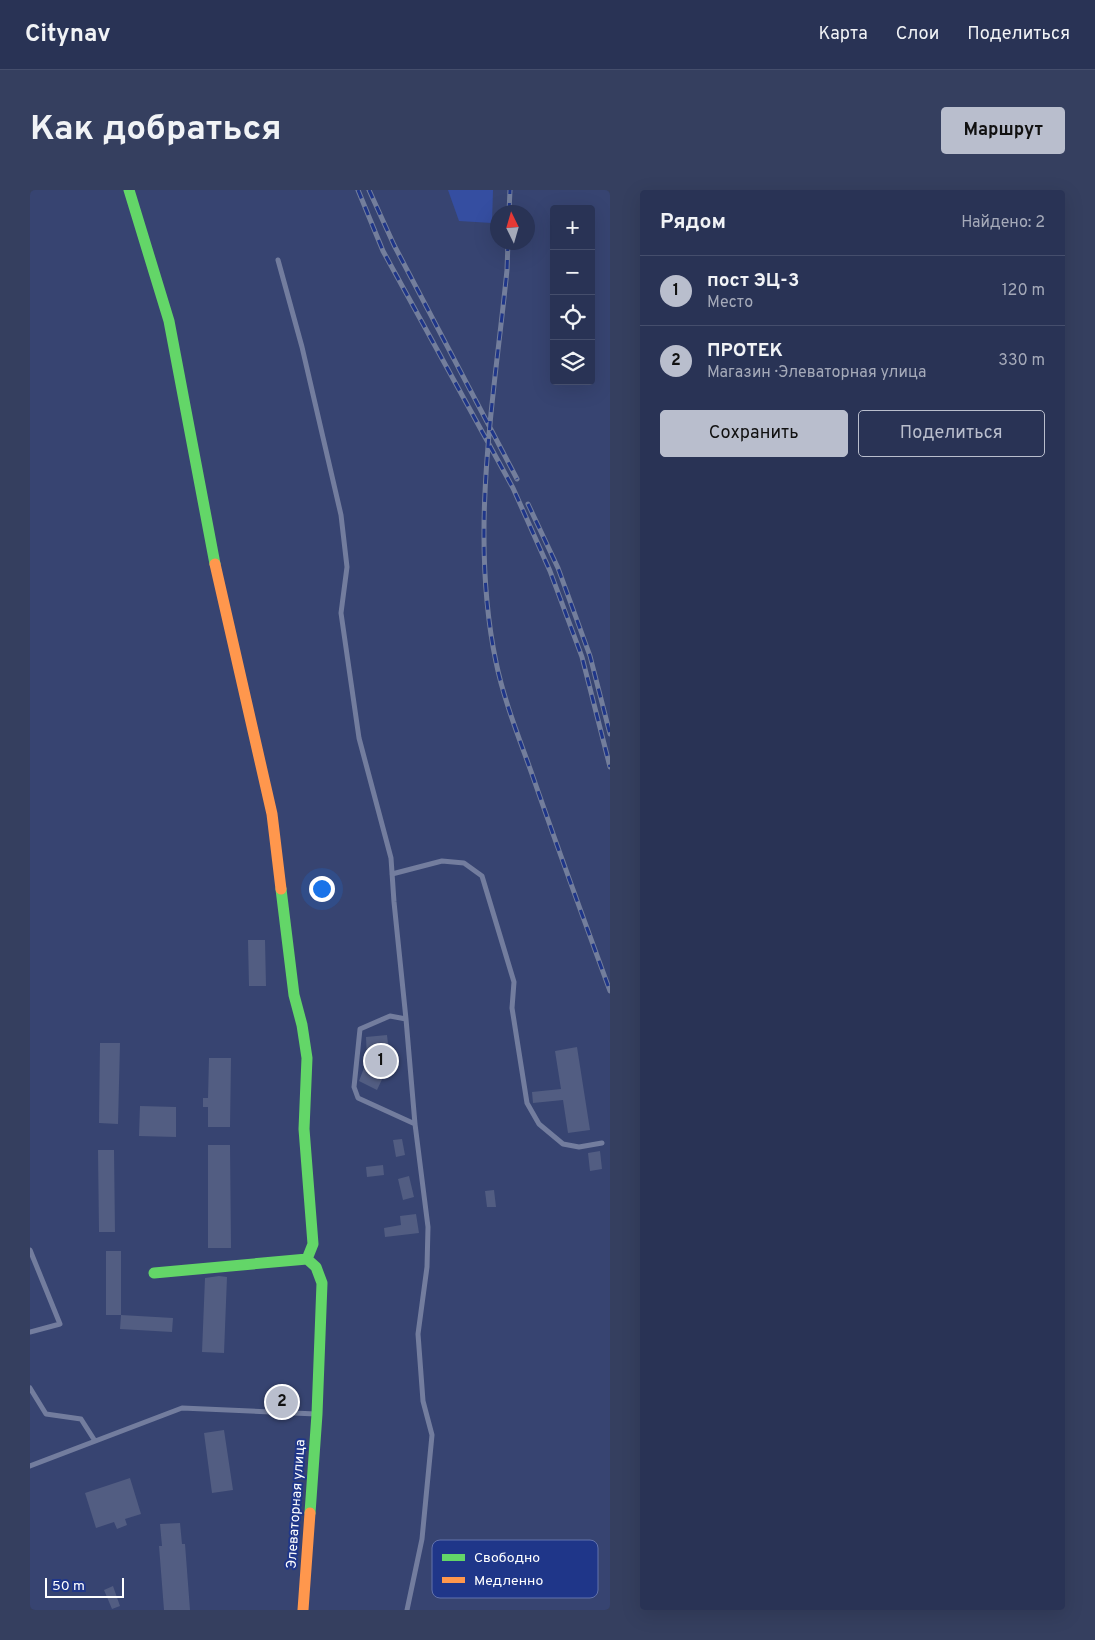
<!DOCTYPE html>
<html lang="ru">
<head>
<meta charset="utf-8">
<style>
  :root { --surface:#293355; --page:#353f5f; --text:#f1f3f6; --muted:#a5aab9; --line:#454e6c; --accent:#b9becd }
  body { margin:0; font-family:Overpass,sans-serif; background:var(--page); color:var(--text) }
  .controls { position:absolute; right:15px; top:15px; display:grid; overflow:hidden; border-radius:5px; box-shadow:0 5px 20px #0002 }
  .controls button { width:45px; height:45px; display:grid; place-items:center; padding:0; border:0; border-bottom:1px solid var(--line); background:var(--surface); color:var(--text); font:25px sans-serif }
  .compass { position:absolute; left:460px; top:15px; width:45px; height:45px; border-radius:50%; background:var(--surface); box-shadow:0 5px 20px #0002; rotate:355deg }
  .scale { position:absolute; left:15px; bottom:12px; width:79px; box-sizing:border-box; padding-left:5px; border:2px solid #fff; border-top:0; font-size:14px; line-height:18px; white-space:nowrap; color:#fff; -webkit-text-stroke:4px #1f3689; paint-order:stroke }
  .you { position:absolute; left:291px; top:698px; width:18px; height:18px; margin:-12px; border:4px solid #fff; border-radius:50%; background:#1a73e8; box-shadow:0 0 0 8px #1a73e833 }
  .badge { display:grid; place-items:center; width:32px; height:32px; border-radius:50%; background:var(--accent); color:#111; font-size:16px; font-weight:700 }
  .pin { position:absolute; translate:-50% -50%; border:2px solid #fff; box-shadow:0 1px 5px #0006 }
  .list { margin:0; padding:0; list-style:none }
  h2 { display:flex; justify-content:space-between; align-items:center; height:65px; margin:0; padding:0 20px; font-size:21px }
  h2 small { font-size:16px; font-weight:400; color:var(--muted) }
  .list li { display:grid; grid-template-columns:32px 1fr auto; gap:15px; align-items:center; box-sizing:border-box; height:70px; padding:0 20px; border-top:1px solid var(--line) }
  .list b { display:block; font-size:19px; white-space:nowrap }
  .list p { margin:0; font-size:16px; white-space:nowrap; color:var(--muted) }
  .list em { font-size:16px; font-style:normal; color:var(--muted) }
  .actions { display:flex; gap:10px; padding:15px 20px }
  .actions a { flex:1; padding:11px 0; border:1px solid var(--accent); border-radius:5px; text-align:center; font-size:18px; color:var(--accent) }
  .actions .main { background:var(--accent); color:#111 }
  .icon { flex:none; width:28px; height:28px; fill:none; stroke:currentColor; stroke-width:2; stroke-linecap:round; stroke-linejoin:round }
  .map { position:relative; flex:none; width:580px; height:1420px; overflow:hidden; border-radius:5px }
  header { display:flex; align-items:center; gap:30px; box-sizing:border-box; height:70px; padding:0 25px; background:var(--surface); border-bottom:1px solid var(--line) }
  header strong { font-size:24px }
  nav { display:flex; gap:28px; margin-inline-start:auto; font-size:18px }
  .intro { display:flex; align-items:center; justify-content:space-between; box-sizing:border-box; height:120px; padding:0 30px }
  h1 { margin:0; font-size:35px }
  .button { padding:12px 22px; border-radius:5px; background:var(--accent); color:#111; font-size:18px; font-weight:700 }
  main { display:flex; gap:30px; padding:0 30px }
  aside { flex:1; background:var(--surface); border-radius:5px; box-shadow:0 5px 20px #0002 }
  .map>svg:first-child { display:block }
</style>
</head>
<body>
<header>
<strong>Citynav</strong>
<nav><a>Карта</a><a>Слои</a><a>Поделиться</a></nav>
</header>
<div class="intro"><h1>Как добраться</h1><a class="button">Маршрут</a></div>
<main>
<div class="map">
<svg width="580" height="1420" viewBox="0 0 580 1420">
  <rect width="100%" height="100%" fill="#374471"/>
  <!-- green -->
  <path fill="#354ea1" d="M 418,0 L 463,0 L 462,33 L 429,31 Z"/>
  <!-- building -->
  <path fill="#525d82" d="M 218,750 L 235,750 L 236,796 L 219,796 Z
    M 357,845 L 359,863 L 366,873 L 364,879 L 359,883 L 355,883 L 347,900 L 329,891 L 337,870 L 336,847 Z
    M 70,853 L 90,853 L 88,934 L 69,933 Z
    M 547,857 L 560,940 L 538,943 L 533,910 L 503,913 L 502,902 L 531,899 L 525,861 Z
    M 179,868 L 201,868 L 200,937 L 178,937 L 178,917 L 173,917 L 173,908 L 178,908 Z
    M 110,916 L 146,917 L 146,947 L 109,946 Z
    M 372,949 L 375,965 L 366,967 L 363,950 Z
    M 178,955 L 200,955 L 201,1058 L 178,1058 Z
    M 68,960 L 84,960 L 85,1042 L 69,1042 Z
    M 570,961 L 572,979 L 560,981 L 558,963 Z
    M 353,975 L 354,985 L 337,987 L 336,977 Z
    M 379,986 L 384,1007 L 373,1010 L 368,989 Z
    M 464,1000 L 466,1017 L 457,1017 L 455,1001 Z
    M 386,1024 L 389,1043 L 355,1047 L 354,1038 L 371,1035 L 370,1026 Z
    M 76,1061 L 91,1061 L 91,1125 L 76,1125 Z
    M 189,1086 L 197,1087 L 194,1163 L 172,1162 L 175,1088 Z
    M 91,1125 L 143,1128 L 142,1142 L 90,1139 Z
    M 238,1207 L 266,1208 L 265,1218 L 238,1217 Z
    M 194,1240 L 203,1300 L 182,1303 L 174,1243 Z
    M 100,1288 L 111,1324 L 95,1329 L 97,1335 L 87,1339 L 84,1332 L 66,1338 L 55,1303 Z
    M 150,1333 L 152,1354 L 155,1354 L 160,1420 L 134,1420 L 129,1356 L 132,1356 L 130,1334 Z
    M 83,1396 L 90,1416 L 82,1419 L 74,1400 Z"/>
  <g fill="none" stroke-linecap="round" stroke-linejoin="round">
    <!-- lane -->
    <path stroke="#737d9e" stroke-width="5" d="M 248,70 L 272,157 L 311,325 L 317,377 L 311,423 L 329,548 L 361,668 L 364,712 L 376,829
      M 362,684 L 412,671 L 434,673 L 452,686 L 484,792 L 482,818 L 497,913 L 509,934 L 533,954 L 549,957 L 572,953
      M 0,1060 L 30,1134 L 0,1142
      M 0,1198 L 16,1224 L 51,1229 L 65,1251
      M 0,1276 L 152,1218 L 286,1224
      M 377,1420 L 392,1349 L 402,1245 L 393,1211 L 388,1144 L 397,1077 L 398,1037 L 385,934 L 376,829 L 360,826 L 330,839 L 324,897 L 328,908 L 385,934"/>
    <!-- fast -->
    <path stroke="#63d668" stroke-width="11" d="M 99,0 L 139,131 L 185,374
      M 251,699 L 264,805 L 272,835 L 277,868 L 274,939 L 283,1054 L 277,1069
      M 124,1083 L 277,1069 L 286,1077 L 292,1093 L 287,1224 L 280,1323"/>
    <!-- slow -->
    <path stroke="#ff974d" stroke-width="11" d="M 185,374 L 242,624 L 251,699
      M 273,1420 L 280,1323"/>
    <!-- rail casing -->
    <g stroke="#737e9c" stroke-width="5">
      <path id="rail" d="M 328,0 L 353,61 L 483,298 L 520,381 L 552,467 L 580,577
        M 339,0 L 364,55 L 487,289
        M 479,22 L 480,0
        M 478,52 L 477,80 C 464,209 439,343 466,472 C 474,511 490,550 503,587 C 528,659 554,730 580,801
        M 498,314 L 528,378 L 560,466 L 580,544"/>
    </g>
    <!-- rail -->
    <use href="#rail" stroke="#1f3689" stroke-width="3" stroke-dasharray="9" stroke-linecap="butt"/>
  </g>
  <g text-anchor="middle" stroke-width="4" stroke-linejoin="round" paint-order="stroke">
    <!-- street labels -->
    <g font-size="14" fill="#fff" stroke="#1f3689">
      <text transform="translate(265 1314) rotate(-86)" y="5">Элеваторная улица</text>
    </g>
  </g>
  <!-- legend -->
  <rect x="402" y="1350" width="166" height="58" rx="8" fill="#1f3689" stroke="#6272ac" stroke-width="1"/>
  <rect x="412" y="1364" width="23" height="7" fill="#63d668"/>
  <rect x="412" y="1387" width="23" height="6" fill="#ff974d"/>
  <g font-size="14" fill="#fff">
    <text x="444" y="1372">Свободно</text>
    <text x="444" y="1395">Медленно</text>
  </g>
</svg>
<div class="controls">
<button>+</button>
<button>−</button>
<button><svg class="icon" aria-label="locate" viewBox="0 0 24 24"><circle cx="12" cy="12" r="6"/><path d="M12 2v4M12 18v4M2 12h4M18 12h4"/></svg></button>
<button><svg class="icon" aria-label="layers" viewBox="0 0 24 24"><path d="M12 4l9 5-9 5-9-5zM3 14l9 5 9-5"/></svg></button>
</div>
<svg class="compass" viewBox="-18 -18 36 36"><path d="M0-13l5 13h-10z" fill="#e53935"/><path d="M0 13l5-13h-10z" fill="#a5aab9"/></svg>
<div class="scale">50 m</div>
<div class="you"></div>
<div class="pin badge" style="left:351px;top:871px">1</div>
<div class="pin badge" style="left:252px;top:1212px">2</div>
</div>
<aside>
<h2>Рядом<small>Найдено: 2</small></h2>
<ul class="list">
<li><span class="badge">1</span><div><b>пост ЭЦ-3</b><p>Место</p></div><em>120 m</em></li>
<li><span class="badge">2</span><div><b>ПРОТЕК</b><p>Магазин · Элеваторная улица</p></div><em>330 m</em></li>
</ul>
<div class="actions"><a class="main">Сохранить</a><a>Поделиться</a></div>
</aside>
</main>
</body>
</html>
